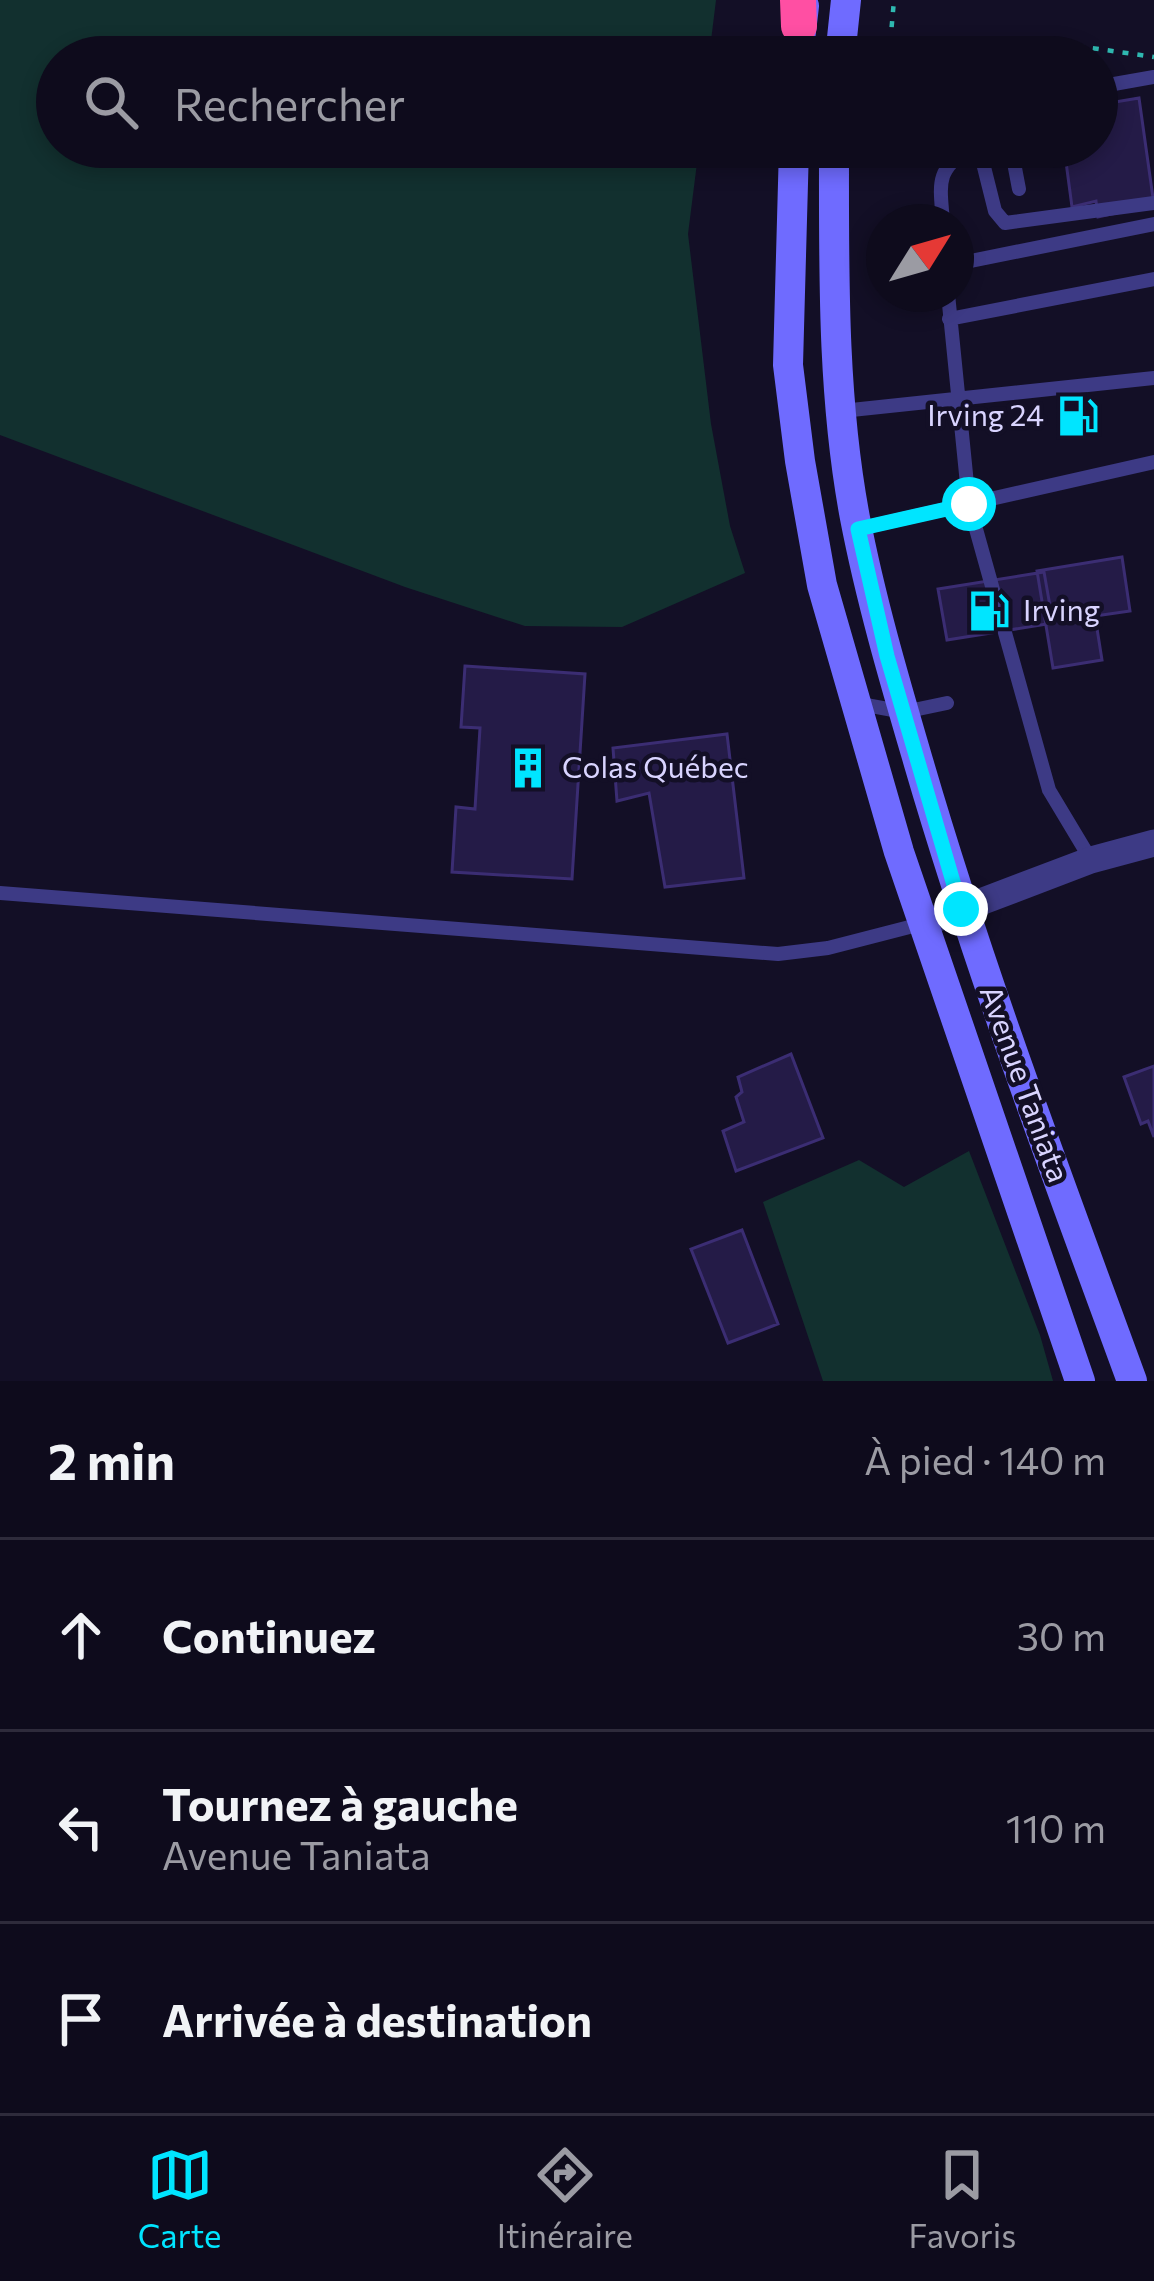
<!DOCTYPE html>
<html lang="fr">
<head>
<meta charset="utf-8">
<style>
  :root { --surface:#0e0b1c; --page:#1c1929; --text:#f1f3f6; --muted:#9b9ba3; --line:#2e2b3b; --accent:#00e5ff }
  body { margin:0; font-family:Commissioner,sans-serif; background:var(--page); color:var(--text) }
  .compass { position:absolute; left:866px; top:204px; width:108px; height:108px; border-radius:50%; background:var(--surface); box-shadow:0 6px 18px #0003; rotate:53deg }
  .stop { position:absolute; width:36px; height:36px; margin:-27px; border:9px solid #00e5ff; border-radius:50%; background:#fff }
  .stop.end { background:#00e5ff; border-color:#fff; box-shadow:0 3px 12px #0008 }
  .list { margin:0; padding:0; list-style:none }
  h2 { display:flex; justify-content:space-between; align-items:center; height:156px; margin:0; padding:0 48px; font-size:51px }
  h2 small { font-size:39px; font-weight:400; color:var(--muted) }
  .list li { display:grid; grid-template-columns:78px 1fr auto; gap:36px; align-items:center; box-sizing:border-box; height:192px; padding:0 48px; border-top:3px solid var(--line) }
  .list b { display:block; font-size:45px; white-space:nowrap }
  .list p { margin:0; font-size:39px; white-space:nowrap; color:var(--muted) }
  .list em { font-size:39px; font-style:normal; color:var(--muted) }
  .icon { flex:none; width:66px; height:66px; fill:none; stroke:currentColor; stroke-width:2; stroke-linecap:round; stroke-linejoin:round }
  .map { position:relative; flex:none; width:1154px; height:1381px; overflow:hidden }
  .search { position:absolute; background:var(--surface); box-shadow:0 6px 18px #0003; left:36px; right:36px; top:36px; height:132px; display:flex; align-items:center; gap:30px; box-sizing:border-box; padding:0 42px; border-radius:66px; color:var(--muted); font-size:45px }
  .sheet { height:732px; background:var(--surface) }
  nav { display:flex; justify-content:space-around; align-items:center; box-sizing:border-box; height:168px; border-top:3px solid var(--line); background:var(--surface); font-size:33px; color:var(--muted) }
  nav a { display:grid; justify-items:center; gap:6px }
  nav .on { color:var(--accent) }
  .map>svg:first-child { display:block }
</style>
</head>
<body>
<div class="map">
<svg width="1154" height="1381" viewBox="0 0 1154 1381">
  <rect width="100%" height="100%" fill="#130f26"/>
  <!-- green -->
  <path fill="#12302f" d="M 0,0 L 716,0 L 709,57 L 57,57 L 57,147 L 699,147 L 688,234 L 711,424 L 730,526 L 745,573 L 622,627 L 525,626 L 405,587 L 0,435 Z
    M 969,1151 L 1040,1335 L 1053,1381 L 823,1381 L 763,1202 L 859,1160 L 904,1187 Z"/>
  <!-- building -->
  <path fill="#241b47" stroke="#3b2d73" stroke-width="3" d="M 1139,98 L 1154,205 L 1098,217 L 1096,201 L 1072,207 L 1064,147 L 1097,147 L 1097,105 Z
    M 1122,557 L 1130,611 L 1095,616 L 1102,660 L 1053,668 L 1037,571 Z
    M 1044,572 L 1053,623 L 947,640 L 938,589 Z
    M 465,666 L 585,674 L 572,879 L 452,872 L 456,807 L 475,809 L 480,728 L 461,727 Z
    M 727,734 L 744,878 L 665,887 L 649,793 L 617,801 L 613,748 Z
    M 791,1054 L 823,1138 L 736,1171 L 723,1131 L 744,1122 L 736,1097 L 742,1092 L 738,1077 Z
    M 1154,1066 L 1154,1137 L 1148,1121 L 1141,1124 L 1124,1077 Z
    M 742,1230 L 778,1324 L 728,1343 L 691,1249 Z"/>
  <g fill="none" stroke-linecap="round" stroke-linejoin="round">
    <!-- path -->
    <path stroke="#2fb8b0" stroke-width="4.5" stroke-dasharray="6 9" stroke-linecap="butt" d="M 889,57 L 894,0
      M 1022,57 L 1050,42 L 1154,57"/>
    <!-- lane -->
    <path stroke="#3d3a85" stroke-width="14" d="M 1097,87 L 1154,77
      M 979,147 L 995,211 L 1005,223 L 1154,203
      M 1011,147 L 1019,189
      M 943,222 C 940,183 935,172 969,147
      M 956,264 L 1154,224
      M 948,294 L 969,504 L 1049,790 L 1091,860
      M 949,319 L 1154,279
      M 842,411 L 1154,378
      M 858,529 L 1154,462
      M 855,703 L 904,712 L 947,703
      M 0,893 L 778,954 L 828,948 L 925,923"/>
    <!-- street -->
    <path stroke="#3d3a85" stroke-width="27" d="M 925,923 L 1091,860 L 1154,843"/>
    <!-- secondary -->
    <path stroke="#6f6bff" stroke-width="30" d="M 798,57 L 804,6
      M 840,57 L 846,0
      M 794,147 L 788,365 L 800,461 L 822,585 L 899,852 L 1080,1381
      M 834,147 C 834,270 832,396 855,518 C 871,601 895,682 919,764 C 980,973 1057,1176 1132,1381"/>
    <!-- highway -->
    <path stroke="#ff4fa3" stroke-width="36" d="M 798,0 L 799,26"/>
  </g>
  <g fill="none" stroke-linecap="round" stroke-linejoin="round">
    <!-- route -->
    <path stroke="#00e5ff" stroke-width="15" d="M 961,909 L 887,656 L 858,529 L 969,504"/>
  </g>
  <!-- icons -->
  <defs>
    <g id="fuel-bare" transform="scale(3.24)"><path d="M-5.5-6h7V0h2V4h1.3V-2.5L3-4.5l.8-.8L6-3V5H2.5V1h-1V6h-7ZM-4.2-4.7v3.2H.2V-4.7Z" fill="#00e5ff" stroke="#130f26" stroke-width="2.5" paint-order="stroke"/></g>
    <g id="building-bare" transform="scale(3.24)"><path d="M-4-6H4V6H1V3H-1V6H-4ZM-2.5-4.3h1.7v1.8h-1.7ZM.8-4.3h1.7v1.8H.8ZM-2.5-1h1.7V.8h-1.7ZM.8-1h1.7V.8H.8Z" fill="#00e5ff" stroke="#130f26" stroke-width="2.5" paint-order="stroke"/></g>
  </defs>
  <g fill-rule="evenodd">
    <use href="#fuel-bare" x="1078" y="416"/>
    <use href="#fuel-bare" x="989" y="611"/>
    <use href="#building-bare" x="528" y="768"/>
  </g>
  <g text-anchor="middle" stroke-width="9" stroke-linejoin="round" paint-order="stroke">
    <!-- poi labels -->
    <g font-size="30" fill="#d9d4ff" stroke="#130f26" text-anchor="start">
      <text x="1044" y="426" text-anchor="end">Irving 24</text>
      <text x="1023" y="621">Irving</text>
      <text x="562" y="778">Colas Québec</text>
    </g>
    <!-- street labels -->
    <g font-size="30" fill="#d9d4ff" stroke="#130f26">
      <text transform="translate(1024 1084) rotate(70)" y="10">Avenue Taniata</text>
    </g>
  </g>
</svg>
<svg class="compass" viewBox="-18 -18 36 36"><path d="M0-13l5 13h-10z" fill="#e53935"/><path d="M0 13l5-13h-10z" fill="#9b9ba3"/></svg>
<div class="stop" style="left:969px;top:504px"></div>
<div class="stop end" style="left:961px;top:909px"></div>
<div class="search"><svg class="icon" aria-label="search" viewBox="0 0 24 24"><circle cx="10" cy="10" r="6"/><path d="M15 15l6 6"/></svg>Rechercher</div>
</div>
<section class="sheet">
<h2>2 min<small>À pied · 140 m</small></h2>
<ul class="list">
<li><svg class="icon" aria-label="ahead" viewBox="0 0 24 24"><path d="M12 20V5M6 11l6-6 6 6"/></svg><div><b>Continuez</b></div><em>30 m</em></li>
<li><svg class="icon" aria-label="left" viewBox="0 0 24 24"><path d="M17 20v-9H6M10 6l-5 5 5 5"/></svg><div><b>Tournez à gauche</b><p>Avenue Taniata</p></div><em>110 m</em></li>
<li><svg class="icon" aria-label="arrive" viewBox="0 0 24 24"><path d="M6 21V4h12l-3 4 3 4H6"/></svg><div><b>Arrivée à destination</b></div></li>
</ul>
</section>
<nav>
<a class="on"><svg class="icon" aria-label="map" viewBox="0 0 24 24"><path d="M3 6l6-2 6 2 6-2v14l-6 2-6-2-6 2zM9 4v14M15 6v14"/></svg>Carte</a>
<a><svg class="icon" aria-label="directions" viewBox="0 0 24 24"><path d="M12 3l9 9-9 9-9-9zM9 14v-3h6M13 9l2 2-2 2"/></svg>Itinéraire</a>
<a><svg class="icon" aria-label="saved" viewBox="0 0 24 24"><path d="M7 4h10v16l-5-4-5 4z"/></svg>Favoris</a>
</nav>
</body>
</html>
